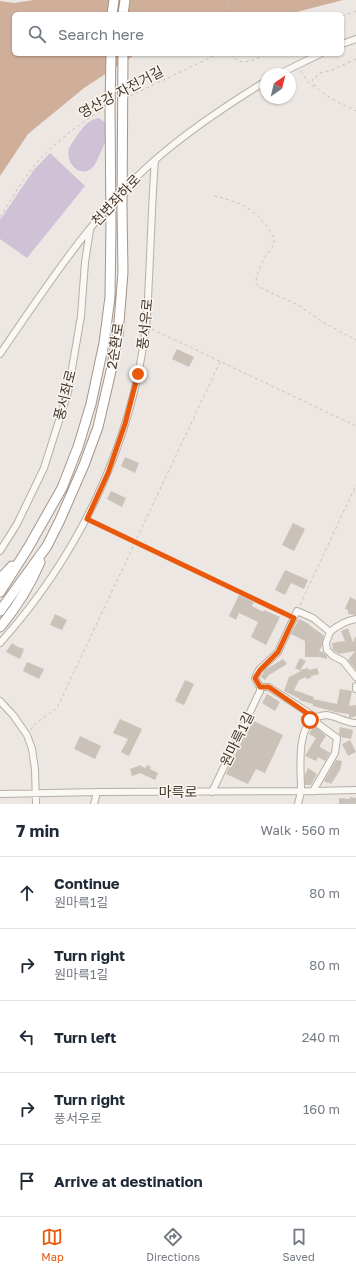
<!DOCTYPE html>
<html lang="en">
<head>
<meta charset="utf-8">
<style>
  :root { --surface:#fff; --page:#f2f2f3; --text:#1f2937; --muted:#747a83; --line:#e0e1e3; --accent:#ea580c }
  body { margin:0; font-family:"Golos Text","Noto Sans KR",sans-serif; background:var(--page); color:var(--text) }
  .compass { position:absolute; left:260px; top:68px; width:36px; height:36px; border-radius:50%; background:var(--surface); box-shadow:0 1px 3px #0004; rotate:35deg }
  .stop { position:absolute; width:12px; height:12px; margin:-9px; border:3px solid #ea580c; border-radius:50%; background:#fff }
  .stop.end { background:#ea580c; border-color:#fff; box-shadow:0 1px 4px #0008 }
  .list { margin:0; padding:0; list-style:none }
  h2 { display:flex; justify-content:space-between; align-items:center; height:52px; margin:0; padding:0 16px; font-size:17px }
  h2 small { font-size:13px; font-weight:400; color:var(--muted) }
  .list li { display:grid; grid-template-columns:26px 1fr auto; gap:12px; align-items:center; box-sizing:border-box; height:72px; padding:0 16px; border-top:1px solid var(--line) }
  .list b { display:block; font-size:15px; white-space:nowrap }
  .list p { margin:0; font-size:13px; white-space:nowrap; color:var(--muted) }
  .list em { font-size:13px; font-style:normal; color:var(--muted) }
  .icon { flex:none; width:22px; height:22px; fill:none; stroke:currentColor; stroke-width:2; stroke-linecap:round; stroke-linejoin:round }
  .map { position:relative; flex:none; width:356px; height:804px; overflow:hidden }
  .search { position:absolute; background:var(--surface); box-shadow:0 1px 3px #0004; left:12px; right:12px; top:12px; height:44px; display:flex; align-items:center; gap:10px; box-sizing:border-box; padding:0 14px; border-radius:6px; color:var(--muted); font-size:15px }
  .sheet { height:412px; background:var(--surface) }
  nav { display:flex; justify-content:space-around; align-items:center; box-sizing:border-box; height:56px; border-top:1px solid var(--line); background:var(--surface); font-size:11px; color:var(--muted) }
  nav a { display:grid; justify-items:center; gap:2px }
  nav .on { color:var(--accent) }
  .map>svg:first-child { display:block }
</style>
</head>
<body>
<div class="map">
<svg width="356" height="804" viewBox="0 0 356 804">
  <rect width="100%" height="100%" fill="#ece7e2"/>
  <!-- green -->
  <path fill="#cfc2d6" d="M 99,118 L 107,124 C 108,127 109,130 108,133 C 107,138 96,166 92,168 C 79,179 65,162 69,148 C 76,138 85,119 99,118 Z
    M 50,153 L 85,186 L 27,258 L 0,239 L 0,220 L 33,171 Z"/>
  <!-- water -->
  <path fill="#cfaf9a" d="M 34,0 L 343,0 L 289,14 L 14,14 L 14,54 L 136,54 L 84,88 L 28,134 L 0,176 L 0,1 L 14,3 Z"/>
  <!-- building -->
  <path fill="#cac1b9" d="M 177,349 L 194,357 L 189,367 L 172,359 Z
    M 125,457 L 139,463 L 135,473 L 121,466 Z
    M 111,491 L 126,498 L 122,507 L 107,499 Z
    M 293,523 L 305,529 L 294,551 L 282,545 Z
    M 285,570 L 308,580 L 304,589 L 291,583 L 285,595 L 275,590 Z
    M 239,595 L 254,602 L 252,606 L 263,612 L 264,610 L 280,617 L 266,645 L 251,637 L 258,622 L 239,613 L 236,620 L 229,616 Z
    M 350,597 L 356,600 L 356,615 L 348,614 L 348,610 L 345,609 Z
    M 55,614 L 67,620 L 62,630 L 50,625 Z
    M 299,619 L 309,624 L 309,625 L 322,634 L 322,635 L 324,636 L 322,646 L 319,651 L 323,652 L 327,656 L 327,659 L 319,657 L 305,657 L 305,641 L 291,634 Z
    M 348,628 L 353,643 L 355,637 L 356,637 L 356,670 L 348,660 L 355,651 L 339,654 L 333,650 L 332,643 L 345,641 L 341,631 Z
    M 12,643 L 16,646 L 24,649 L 20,659 L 6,652 Z
    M 300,658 L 306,661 L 300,670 L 308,668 L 309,670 L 317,668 L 319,674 L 311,676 L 311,678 L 306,679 L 306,677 L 299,680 L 294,690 L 314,697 L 313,699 L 337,704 L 340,689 L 352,691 L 349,706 L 356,705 L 356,716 L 349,718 L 349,714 L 335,712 L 313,706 L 313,704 L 299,700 L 300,699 L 284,691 L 289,677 L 301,671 L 295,668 Z
    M 283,659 L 287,664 L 269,675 L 265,680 L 261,677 L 265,670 Z
    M 27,662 L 44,669 L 39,679 L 23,671 Z
    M 185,680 L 194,684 L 184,705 L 175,701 Z
    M 267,694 L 280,702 L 275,711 L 262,703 Z
    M 120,719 L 142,729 L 129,756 L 121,752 L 128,739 L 113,733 Z
    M 252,720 L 283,735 L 265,773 L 256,769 L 248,784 L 226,774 Z
    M 314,725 L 326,736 L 320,745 L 320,747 L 330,753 L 325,761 L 318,757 L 316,761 L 305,756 L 316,738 L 309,734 Z
    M 340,727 L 353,730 L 351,739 L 341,737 L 339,734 Z
    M 80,736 L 101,746 L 95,759 L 74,749 Z
    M 350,740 L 356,752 L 348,756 L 342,744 Z
    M 336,760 L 342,761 L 340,770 L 331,784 L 328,782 L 327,783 L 324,781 Z
    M 139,765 L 145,768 L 147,765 L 151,767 L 150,769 L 158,773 L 155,780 L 140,773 L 132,776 L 130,769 L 138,766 Z
    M 308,768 L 317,774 L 311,785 L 305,785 L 305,775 Z
    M 350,797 L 356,798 L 356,804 L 339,804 L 339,798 L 350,799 Z"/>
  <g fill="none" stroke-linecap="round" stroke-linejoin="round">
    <!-- minor casing -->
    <g stroke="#b7afa6" stroke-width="8">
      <path id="minor" d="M 342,44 L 356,39
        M 279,74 L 320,54
        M 0,354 C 46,287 93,214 155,160 C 189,130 227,105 266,81
        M 0,551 L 17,524 L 44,468 L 68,392 L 81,316 L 85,262 L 90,230
        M 330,632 L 326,643 L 327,650 L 333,656 L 343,661 L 356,677
        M 0,643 C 79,555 132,444 146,326 C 148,310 148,294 149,278 C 151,238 152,199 155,160
        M 356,686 L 356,689
        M 260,687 L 269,687 L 315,717 L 318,724 L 337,738 L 335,753 L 313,791
        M 0,701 L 13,715 L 27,735 L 32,749 L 35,769 L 36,804
        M 212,792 L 260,691 L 260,687 L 255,678 L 259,670 L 278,652 L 297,611 L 313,618 L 330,632 C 338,625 346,621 356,619
        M 0,794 L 97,792 L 313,791 L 356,790
        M 94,804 L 97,792
        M 298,804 C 299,799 301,794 301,789 C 301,768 295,723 320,716 C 322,716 324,715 326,715 C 337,716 345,723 356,723"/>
    </g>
    <!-- highway casing -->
    <g stroke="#a49588" stroke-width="11">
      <path id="highway" d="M 112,14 L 114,0
        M 123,14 L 125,0
        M 0,579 L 12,566
        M 0,592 L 28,548 L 62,488 L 78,447 L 91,404 L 104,343 L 110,297 L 111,225
        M 0,611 L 47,546 L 60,520 L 84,465 L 98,427 L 111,371 L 118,335 L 123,272 L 122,210
        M 0,627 C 16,608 30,586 40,562"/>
    </g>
    <!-- path -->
    <path stroke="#c7c2bc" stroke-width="1" stroke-dasharray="3 3" stroke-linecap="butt" d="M 228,0 L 231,14
      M 342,16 L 356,11
      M 230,54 C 243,69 253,59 267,54
      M 356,59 L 332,70 L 320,73 L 312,80 C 317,94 343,104 356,111
      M 301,71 L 307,81 L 317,89
      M 130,96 L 218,54
      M 214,196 C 237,201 254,208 268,228 C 271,233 275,237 274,242 C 274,247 269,251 266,255 C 263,261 256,274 256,281 C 256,284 258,286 261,288 L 298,305 L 324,323 L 356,340
      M 0,217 C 12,198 24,177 39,160 C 57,141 79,124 102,110
      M 152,329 L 356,426
      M 91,521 L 288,615
      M 300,605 L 356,485
      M 31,730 L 35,724 L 57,708 L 220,362"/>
    <!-- minor -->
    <use href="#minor" stroke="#f9f8f5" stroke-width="6"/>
    <!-- highway -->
    <use href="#highway" stroke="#fff" stroke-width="9"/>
    <!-- highway-bridge casing -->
    <g stroke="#a49588" stroke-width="11" stroke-linecap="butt">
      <path id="highway-bridge" d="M 111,54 L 110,108 L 111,225
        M 122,210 L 123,54"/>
    </g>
    <!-- highway-bridge -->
    <use href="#highway-bridge" stroke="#fff" stroke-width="9"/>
  </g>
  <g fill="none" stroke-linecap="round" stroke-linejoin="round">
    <!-- route -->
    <path stroke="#ea580c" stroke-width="5" d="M 138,374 L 125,424 L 108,473 L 87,519 L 294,618 L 278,652 L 260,670 L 255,678 L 260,687 L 269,687 L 314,718 L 310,720"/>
  </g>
  <g text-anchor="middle" stroke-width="3" stroke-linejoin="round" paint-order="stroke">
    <!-- street labels -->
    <g font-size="14" fill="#463728" stroke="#f9f5f2">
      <text transform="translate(121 92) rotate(-28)" y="5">영산강 자전거길</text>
      <text transform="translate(116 200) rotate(-47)" y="5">천변좌하로</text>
      <text transform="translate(145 324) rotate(-84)" y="5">풍서우로</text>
      <text transform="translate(115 346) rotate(-81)" y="5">2순환로</text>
      <text transform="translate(65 395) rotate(-76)" y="5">풍서좌로</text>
      <text transform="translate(237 739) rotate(-64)" y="5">원마륵1길</text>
      <text x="178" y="797">마륵로</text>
    </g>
  </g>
</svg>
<svg class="compass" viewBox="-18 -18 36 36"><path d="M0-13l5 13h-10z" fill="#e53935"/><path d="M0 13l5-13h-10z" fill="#747a83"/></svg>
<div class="stop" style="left:310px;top:720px"></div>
<div class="stop end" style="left:138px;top:374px"></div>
<div class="search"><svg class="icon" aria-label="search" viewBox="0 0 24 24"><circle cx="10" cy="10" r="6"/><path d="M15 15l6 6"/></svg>Search here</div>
</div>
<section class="sheet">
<h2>7 min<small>Walk · 560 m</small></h2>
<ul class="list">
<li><svg class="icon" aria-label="ahead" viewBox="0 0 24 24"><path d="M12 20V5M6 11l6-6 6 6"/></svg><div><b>Continue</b><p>원마륵1길</p></div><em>80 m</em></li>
<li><svg class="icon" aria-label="right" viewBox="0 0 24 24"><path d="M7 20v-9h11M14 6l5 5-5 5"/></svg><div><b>Turn right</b><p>원마륵1길</p></div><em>80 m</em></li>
<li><svg class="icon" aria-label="left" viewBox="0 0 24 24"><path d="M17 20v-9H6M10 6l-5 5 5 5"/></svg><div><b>Turn left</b></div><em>240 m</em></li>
<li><svg class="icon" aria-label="right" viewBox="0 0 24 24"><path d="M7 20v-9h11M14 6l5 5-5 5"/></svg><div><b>Turn right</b><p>풍서우로</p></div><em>160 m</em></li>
<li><svg class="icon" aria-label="arrive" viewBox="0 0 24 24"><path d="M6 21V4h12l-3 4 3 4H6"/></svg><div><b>Arrive at destination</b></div></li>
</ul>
</section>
<nav>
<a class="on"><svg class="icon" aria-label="map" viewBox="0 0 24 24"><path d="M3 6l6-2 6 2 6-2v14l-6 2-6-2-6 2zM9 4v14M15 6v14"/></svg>Map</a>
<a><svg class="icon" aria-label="directions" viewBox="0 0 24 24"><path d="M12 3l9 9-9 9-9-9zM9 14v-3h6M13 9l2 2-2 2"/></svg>Directions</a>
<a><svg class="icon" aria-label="saved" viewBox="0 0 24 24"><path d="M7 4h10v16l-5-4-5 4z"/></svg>Saved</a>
</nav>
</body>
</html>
